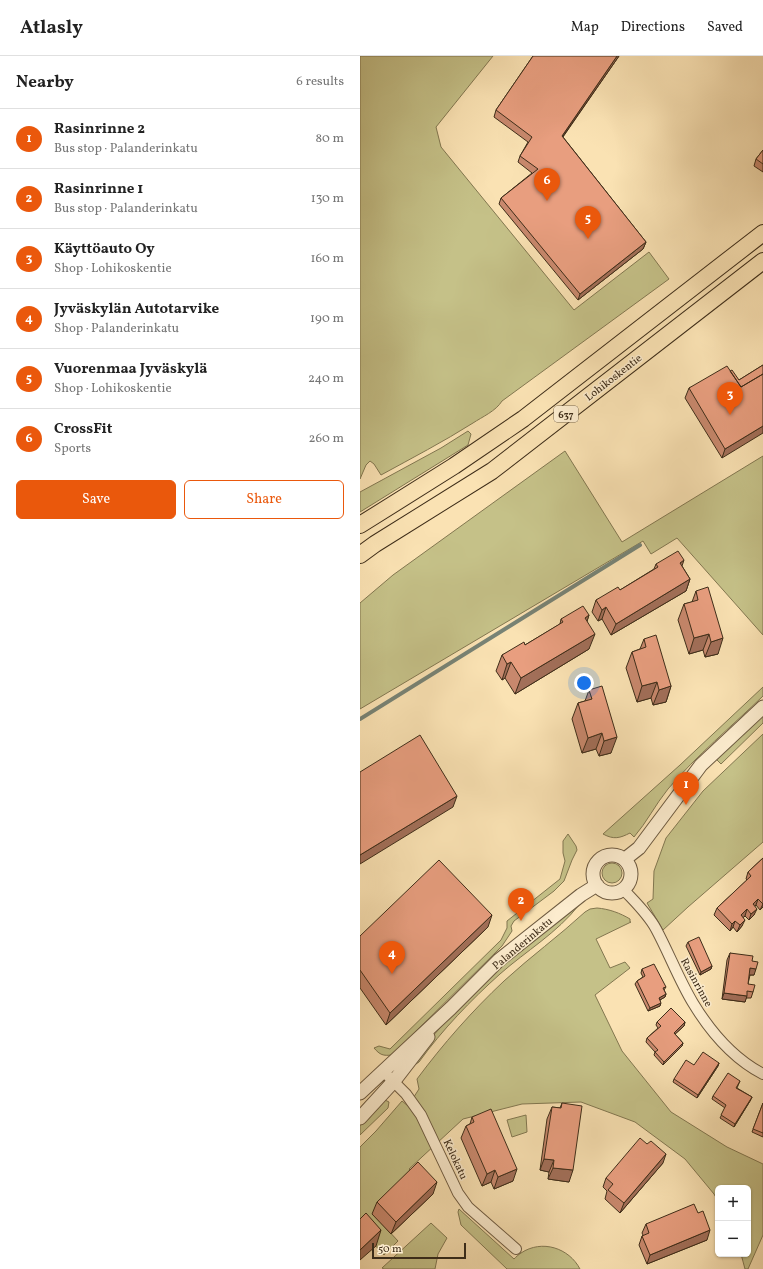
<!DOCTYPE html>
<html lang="en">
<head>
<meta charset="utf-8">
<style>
  :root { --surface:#fff; --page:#f2f2f2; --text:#222; --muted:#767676; --line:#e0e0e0; --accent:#ea580c }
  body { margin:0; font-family:Vollkorn,serif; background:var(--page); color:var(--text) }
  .controls { position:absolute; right:12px; bottom:12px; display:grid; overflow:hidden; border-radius:6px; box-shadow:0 1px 3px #0004 }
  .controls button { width:36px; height:36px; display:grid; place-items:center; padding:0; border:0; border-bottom:1px solid var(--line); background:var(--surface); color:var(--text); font:20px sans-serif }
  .scale { position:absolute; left:12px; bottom:10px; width:94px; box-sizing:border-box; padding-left:4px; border:2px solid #3e2d19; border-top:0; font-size:11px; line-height:14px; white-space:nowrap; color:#3e2d19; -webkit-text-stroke:3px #fcecce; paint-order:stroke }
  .you { position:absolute; left:224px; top:627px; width:14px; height:14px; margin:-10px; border:3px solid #fff; border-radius:50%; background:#1a73e8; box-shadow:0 0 0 6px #1a73e833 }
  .badge { display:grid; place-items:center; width:26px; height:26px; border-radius:50%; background:var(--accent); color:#fff; font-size:13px; font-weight:700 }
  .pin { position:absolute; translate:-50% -33px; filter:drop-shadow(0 1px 2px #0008) }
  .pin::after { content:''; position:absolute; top:21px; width:14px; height:12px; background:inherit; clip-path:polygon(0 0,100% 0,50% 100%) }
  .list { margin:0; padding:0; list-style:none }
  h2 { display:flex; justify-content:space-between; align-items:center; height:52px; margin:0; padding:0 16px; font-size:17px }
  h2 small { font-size:13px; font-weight:400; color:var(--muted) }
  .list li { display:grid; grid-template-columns:26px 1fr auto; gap:12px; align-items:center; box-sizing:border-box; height:60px; padding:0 16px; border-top:1px solid var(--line) }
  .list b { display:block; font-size:15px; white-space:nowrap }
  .list p { margin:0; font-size:13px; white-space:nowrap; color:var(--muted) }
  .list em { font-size:13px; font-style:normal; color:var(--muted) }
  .actions { display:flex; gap:8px; padding:12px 16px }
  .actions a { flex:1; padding:9px 0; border:1px solid var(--accent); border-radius:6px; text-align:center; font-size:14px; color:var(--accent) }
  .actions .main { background:var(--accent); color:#fff }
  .map { position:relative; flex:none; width:403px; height:1213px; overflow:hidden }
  header { display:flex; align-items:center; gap:24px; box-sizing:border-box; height:56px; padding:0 20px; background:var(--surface); border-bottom:1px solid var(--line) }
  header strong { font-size:19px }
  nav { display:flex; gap:22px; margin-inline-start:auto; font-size:14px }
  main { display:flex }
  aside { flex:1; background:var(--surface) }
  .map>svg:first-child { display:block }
</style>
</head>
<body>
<header>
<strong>Atlasly</strong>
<nav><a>Map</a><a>Directions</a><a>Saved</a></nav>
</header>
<main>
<aside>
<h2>Nearby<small>6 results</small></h2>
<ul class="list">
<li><span class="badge">1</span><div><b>Rasinrinne 2</b><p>Bus stop · Palanderinkatu</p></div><em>80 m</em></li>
<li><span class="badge">2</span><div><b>Rasinrinne 1</b><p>Bus stop · Palanderinkatu</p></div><em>130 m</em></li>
<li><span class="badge">3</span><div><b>Käyttöauto Oy</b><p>Shop · Lohikoskentie</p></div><em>160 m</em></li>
<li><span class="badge">4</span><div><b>Jyväskylän Autotarvike</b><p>Shop · Palanderinkatu</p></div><em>190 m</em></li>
<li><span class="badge">5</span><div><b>Vuorenmaa Jyväskylä</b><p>Shop · Lohikoskentie</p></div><em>240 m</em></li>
<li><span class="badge">6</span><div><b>CrossFit</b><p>Sports</p></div><em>260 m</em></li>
</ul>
<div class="actions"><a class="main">Save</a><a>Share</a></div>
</aside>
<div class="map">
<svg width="403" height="1213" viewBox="0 0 403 1213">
  <rect width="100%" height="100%" fill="#fae2b3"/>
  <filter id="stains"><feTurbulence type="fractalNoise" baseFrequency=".005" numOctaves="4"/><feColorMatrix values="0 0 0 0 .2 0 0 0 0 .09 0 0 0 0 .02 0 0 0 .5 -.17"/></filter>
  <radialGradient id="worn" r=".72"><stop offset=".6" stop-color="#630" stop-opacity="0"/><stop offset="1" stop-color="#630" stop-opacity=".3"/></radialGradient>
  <!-- green -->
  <path fill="#c5c188" stroke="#827750" d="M 0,0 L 133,0 L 76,71 L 81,91 L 214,254 L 289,196 L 309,223 L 142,345 C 136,355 122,361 113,367 C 83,386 52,402 21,419 L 14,408 L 10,405 L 6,409 L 0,423 Z
    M 108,375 L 111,378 L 108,389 L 0,456 L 0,436 L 81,392 Z
    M 205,395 L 262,486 L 403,400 L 403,579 L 317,482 L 291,498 L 283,485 L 0,653 L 0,547 L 33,519 Z
    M 403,631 L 403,640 C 372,670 336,700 308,733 C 295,749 287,766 274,781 L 270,777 C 260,782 254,784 243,778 L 320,709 Z
    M 403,659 L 403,667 L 361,708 L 356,703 Z
    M 403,678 L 403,786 L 328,851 L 303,874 L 287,847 L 293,843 L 294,815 L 306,782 L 343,735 Z
    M 208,778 L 216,790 L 217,794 L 212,804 L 204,825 L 194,835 L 154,865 L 151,870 L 152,875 L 142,890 L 32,999 C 23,1000 20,999 14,992 L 19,990 L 30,993 L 141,884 L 147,872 L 147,865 L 200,823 L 205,805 L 203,797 L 203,785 Z
    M242 817a10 10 0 1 1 20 0a10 10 0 1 1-20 0Z
    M 218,847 L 219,849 C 197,877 166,895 140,918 C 111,944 82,974 59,1006 L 56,1008 L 54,1005 L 64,990 L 109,939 L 139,910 Z
    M 237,852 C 249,853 260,857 270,863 L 270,866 L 271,866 L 236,883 L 250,912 L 265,906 L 270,912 L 235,939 L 262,995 L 311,1056 L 367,1091 L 403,1108 L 403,1179 L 388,1213 L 385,1213 L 381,1198 L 388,1198 L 388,1132 L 358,1132 L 358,1145 L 354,1138 L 325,1103 L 275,1066 L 221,1046 L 162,1048 L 103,1063 L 49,1113 L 54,1118 L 13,1158 L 38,1185 L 24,1199 L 0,1173 L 0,1091 L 16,1075 L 42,1045 L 48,1050 L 59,1033 L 57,1023 C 83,988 112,955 144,925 C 170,901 199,880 225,856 L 230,853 Z
    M 25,1044 L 29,1046 L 28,1052 L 0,1079 L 0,1069 Z
    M 166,1059 L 167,1076 L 152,1081 L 147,1064 Z
    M 99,1153 L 154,1203 C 156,1201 158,1199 161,1197 C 182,1183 209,1192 220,1213 L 147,1213 L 101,1169 L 98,1156 Z
    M 71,1167 L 87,1182 L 78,1198 L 75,1213 L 24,1213 L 22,1212 Z"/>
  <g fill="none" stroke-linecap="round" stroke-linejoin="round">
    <!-- stream -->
    <path stroke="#788375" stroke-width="4" d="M 0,663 L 280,489"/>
    <!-- minor casing -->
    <g stroke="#6d5a40" stroke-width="12">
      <path id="minor" d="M 263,833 C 275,846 288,858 296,873 C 309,897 319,924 333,947 C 350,975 374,1003 403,1018
        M 23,1015 L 46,1038 L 61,1059 L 98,1137 L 108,1151 L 156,1193"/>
    </g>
    <!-- tertiary casing -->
    <g stroke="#6d5a40" stroke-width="15">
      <path id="tertiary" d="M233 818a19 19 0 1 1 38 0a19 19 0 1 1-38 0Z
        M 265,803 L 279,792 L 341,709 L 403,651
        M 0,1037 L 91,952 L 139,904 L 221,839 L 237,829
        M 0,1062 L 34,1025 L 68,981"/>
    </g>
    <!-- primary casing -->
    <g stroke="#3e2d19" stroke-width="18">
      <path id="primary" d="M 0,469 L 94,410 L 163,363 L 403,177
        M 0,499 L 15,488 L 132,415 L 403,205"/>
    </g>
    <!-- minor -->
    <use href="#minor" stroke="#fcecce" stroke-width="10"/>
    <!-- tertiary -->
    <use href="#tertiary" stroke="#fcecce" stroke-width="13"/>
    <!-- primary -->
    <use href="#primary" stroke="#fae2b3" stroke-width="16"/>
  </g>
  <!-- wall -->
  <path fill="#c8886d" stroke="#3e2d19" d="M 173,0 L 259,0 L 203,81 L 286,186 L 283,193 L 218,244 L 139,148 L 141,142 L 172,117 L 158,106 L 160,100 L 168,86 L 134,61 L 136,54 Z
    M 403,94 L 403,116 L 394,110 L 396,103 Z
    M 403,309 L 362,402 L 325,342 L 329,332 L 370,315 L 379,324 Z
    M 296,508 L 322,510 L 330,523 L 326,535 L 251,579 L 242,563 L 238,565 L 232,556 L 236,544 L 260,534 L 294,513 Z
    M 336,535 L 358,598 L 345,601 L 343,594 L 329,598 L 318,564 L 324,548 L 332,546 Z
    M 229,559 L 227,565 L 229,593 L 155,638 L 145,622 L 142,624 L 136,615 L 142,599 L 165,589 L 200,568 L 201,563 Z
    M 284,583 L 311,630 L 306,646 L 293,649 L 291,642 L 277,646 L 266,612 L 272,596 L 280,593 Z
    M 229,634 L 251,697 L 239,700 L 236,693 L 222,697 L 212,663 L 218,647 L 225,645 Z
    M 403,802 L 403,851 L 400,854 L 396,849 L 395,850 L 394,859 L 389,864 L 385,860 L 383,862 L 382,870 L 377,876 L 373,871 L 370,875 L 354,859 L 357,852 L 387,824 L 386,823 L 388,816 Z
    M 128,871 L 26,969 L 0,932 L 0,880 Z
    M 328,886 L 352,910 L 351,913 L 340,919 L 326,890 Z
    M 370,897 L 392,905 L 394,919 L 390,919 L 388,928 L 393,936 L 391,942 L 386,942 L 385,946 L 362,943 L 367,904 Z
    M 282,913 L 306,931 L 304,934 L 306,938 L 305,941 L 300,944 L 300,950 L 288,955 L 275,928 L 277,925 L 283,921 L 281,917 Z
    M 297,966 L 325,966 L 324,970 L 315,978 L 323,987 L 322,990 L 303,1009 L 294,999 L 295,996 L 286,986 L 287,982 L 298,972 L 296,969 Z
    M 359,1007 L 358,1010 L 337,1042 L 313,1026 L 314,1023 L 334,1009 Z
    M 380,1025 L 377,1032 L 392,1041 L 390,1045 L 374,1071 L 360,1062 L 365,1052 L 352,1043 L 353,1040 Z
    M 202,1047 L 209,1126 L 188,1123 L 189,1116 L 180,1114 L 187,1063 L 192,1051 L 200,1052 Z
    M 403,1047 L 403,1081 L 392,1076 Z
    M 112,1061 L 153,1125 L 134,1133 L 131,1126 L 122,1130 L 101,1082 L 106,1070 L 110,1068 Z
    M 303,1107 L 260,1157 L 245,1143 L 247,1135 L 243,1131 L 246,1122 Z
    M 73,1138 L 31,1178 L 12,1158 L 17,1146 Z
    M 286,1168 L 347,1184 L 287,1208 L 279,1189 L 282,1180 L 283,1179 L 282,1177 Z"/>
  <!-- shaded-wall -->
  <path fill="#a26f59" stroke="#3e2d19" d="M 257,0 L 259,0 L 199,86 L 202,80 Z
    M 286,186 L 283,193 L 218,244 L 220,238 Z
    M 403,370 L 403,377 L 362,402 L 365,393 Z
    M 324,504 L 320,516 L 320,507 Z
    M 330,523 L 326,535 L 251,579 L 256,568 Z
    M 246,551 L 242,563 L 238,565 L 242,554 Z
    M 229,559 L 224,575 L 225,562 Z
    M 235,578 L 229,593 L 155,638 L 161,622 Z
    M 349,578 L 343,594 L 329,598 L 334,582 Z
    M 363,582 L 358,598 L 345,601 L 351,586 Z
    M 151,606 L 145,622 L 142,624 L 147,608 Z
    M 297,626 L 291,642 L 277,646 L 282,630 Z
    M 311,630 L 306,646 L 293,649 L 299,634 Z
    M 242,677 L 236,693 L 222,697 L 228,682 Z
    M 257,681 L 251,697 L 239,700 L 244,685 Z
    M 97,740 L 93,751 L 0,808 L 0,799 Z
    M 398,843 L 396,849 L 390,855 L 393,848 Z
    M 403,847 L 403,851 L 400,854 L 403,848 Z
    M 387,853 L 385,860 L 378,866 L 381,859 Z
    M 397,853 L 394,859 L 389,864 L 391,858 Z
    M 132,859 L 128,871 L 26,969 L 30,957 Z
    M 385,864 L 382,870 L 377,876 L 380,869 Z
    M 375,865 L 373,871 L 370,875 L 372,868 Z
    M 352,910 L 351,913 L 340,919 L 341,916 Z
    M 390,912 L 396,913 L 394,919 L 388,919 Z
    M 364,937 L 387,940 L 385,946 L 362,943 Z
    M 306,938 L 305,941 L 298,945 L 299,942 Z
    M 301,947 L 300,950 L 288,955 L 290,952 Z
    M 325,966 L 324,970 L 313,980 L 314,977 Z
    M 323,987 L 322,990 L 303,1009 L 304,1006 Z
    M 359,1007 L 358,1010 L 337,1042 L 338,1039 Z
    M 392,1041 L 390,1045 L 374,1071 L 375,1068 Z
    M 306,1098 L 303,1107 L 260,1157 L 264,1147 Z
    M 184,1103 L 194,1104 L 189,1116 L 180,1114 Z
    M 193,1112 L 213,1114 L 209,1126 L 188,1123 Z
    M 157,1113 L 153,1125 L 134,1133 L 138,1121 Z
    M 135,1114 L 131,1126 L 122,1130 L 127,1118 Z
    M 77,1126 L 73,1138 L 31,1178 L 36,1166 Z
    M 21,1174 L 16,1190 L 0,1204 L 0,1194 Z
    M 350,1174 L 347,1184 L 287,1208 L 290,1199 Z"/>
  <!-- building -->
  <path fill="#e89e7f" stroke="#3e2d19" d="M 173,0 L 257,0 L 202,80 L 286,186 L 220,238 L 141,142 L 178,113 L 160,100 L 172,81 L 136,54 Z
    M 403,94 L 403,108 L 396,103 Z
    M 403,309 L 403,318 L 381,331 L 370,315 L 372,314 L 379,324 Z
    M 367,310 L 381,331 L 403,318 L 403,370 L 365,393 L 329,332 Z
    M 318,495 L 324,504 L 320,507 L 330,523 L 256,568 L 246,551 L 242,554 L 236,544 L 258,531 L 260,534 L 298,511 L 296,508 Z
    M 348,531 L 363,582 L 351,586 L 349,578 L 334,582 L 324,548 L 338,544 L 336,535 Z
    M 223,550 L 229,559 L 225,562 L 235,578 L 161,622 L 151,606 L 147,608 L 142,599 L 164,586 L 165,589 L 203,566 L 201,563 Z
    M 296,579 L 311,630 L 299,634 L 297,626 L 282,630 L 272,596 L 286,591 L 284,583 Z
    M 242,630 L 257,681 L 244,685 L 242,677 L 228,682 L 218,647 L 232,643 L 229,634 Z
    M 60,679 L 97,740 L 0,799 L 0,716 Z
    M 403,802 L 403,848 L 398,843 L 393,848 L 397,853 L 391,858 L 387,853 L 381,859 L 385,864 L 380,869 L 375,865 L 372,868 L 357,852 L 391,820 L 388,816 Z
    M 79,804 L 132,859 L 30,957 L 0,914 L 0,880 Z
    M 339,881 L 352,910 L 341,916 L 328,886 Z
    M 370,897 L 393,900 L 392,905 L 398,906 L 396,913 L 390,912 L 388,928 L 395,929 L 393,936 L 387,935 L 387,940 L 364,937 Z
    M 294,908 L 306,931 L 303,932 L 306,938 L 299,942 L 301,947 L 290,952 L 277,925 L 285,920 L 282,913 Z
    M 311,952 L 325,966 L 314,977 L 323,987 L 304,1006 L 295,996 L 298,994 L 287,982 L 301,970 L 297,966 Z
    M 343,996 L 359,1007 L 338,1039 L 314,1023 L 326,1004 L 334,1009 Z
    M 368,1017 L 380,1025 L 376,1032 L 392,1041 L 375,1068 L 361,1059 L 366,1049 L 353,1040 Z
    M 202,1047 L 222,1050 L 213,1114 L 193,1112 L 194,1104 L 184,1103 L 192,1051 L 201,1052 Z
    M 403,1047 L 403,1077 L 393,1073 Z
    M 131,1053 L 157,1113 L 138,1121 L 135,1114 L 127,1118 L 106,1070 L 114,1066 L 112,1061 Z
    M 280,1082 L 287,1088 L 291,1085 L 306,1098 L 264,1147 L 248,1134 L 253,1128 L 246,1122 Z
    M 58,1106 L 77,1126 L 36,1166 L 17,1146 Z
    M 334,1148 L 338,1157 L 343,1155 L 350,1174 L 290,1199 L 282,1180 L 289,1177 L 286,1168 Z
    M 6,1157 L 21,1174 L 0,1194 L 0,1163 Z"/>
  <g text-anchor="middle" stroke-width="3" stroke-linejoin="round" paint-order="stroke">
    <!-- shield labels -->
    <rect fill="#fcecce" stroke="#77664f" stroke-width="1" x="194" y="350" width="24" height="16" rx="3"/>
    <g font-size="10" font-weight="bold" fill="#3e2d19">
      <text x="206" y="362">637</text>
    </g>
    <!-- street labels -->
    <g font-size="11" fill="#3e2d19" stroke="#fcecce">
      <text transform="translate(253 321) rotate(-38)" y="4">Lohikoskentie</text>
      <text transform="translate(162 887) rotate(-40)" y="4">Palanderinkatu</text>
      <text transform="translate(337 926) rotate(61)" y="4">Rasinrinne</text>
      <text transform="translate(96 1103) rotate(65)" y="4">Kelokatu</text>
    </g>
  </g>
  <rect width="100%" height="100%" filter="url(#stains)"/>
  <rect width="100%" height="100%" fill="url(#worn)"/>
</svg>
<div class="controls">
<button>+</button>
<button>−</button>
</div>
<div class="scale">50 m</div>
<div class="you"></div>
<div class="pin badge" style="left:326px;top:749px">1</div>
<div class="pin badge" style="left:161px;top:865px">2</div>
<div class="pin badge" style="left:370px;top:359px">3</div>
<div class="pin badge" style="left:32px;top:918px">4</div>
<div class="pin badge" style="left:228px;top:183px">5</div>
<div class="pin badge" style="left:187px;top:145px">6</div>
</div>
</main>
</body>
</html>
